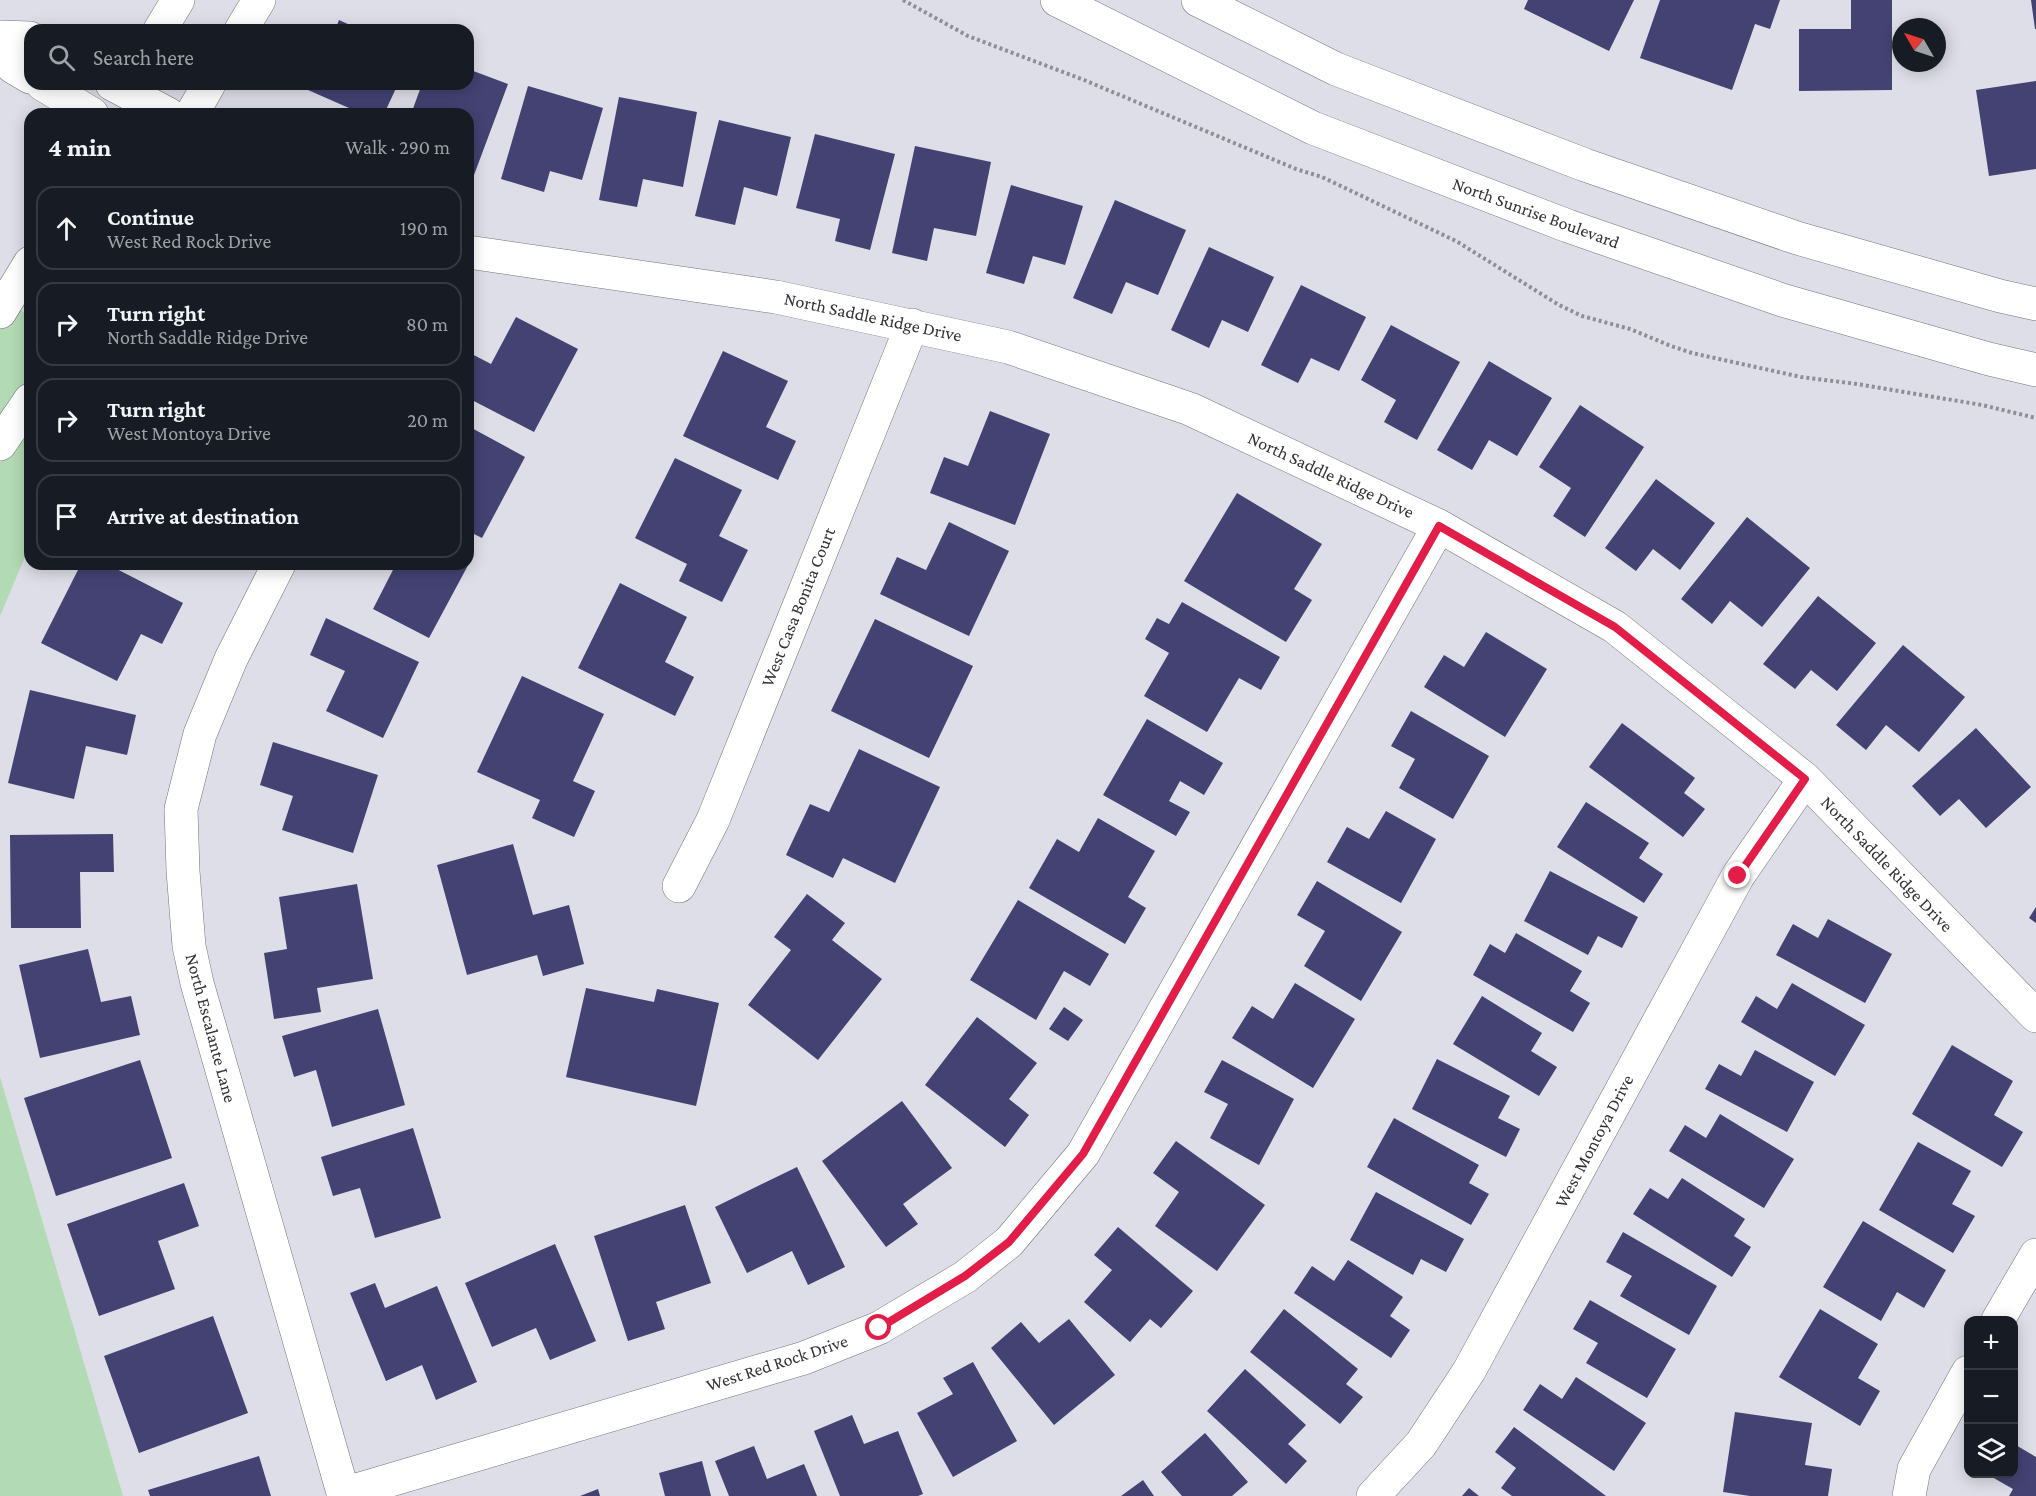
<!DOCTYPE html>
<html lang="en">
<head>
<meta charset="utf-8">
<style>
  :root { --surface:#171b24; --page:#20242c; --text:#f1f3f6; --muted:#9ea1a6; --line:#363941 }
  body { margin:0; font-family:"Crimson Pro",serif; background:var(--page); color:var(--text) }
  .controls { position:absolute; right:18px; bottom:18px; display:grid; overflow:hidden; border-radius:12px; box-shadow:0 3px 15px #0003 }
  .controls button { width:54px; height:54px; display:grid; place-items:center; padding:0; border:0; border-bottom:2px solid var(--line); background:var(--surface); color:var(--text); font:30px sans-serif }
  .compass { position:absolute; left:1892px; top:18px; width:54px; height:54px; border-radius:50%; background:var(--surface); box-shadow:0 3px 15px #0003; rotate:309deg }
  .stop { position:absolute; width:18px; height:18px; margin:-14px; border:4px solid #e11d48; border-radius:50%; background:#fff }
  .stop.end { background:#e11d48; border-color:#fff; box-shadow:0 2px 6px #0008 }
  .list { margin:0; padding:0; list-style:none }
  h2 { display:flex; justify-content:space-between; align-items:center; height:78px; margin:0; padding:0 24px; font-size:26px }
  h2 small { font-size:20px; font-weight:400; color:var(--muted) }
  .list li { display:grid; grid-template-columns:39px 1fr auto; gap:18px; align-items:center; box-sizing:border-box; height:84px; margin:0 12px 12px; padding:0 12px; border:2px solid var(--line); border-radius:18px }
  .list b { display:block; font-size:22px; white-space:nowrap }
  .list p { margin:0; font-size:20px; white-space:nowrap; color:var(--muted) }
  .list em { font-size:20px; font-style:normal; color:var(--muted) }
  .icon { flex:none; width:33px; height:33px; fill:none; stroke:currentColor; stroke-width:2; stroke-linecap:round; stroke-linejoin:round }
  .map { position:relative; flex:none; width:2036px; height:1496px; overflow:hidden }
  .search { position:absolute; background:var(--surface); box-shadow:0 3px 15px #0003; left:24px; top:24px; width:450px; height:66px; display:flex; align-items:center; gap:15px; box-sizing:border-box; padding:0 21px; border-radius:18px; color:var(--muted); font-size:22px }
  .panel { position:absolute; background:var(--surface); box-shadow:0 3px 15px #0003; left:24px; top:108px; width:450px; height:462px; border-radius:18px }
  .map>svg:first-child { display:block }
</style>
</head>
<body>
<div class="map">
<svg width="2036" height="1496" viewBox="0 0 2036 1496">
  <rect width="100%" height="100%" fill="#dddee7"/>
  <!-- green -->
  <path fill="#b2dab4" d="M 0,299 L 30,316 L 30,545 L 0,616 Z
    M 0,1077 L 123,1496 L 0,1496 Z"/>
  <!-- building -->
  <path fill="#434272" d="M 1528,0 L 1634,0 L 1609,51 L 1524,9 Z
    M 1660,0 L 1780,0 L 1770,29 L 1755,24 L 1732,90 L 1640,58 Z
    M 1851,0 L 1892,0 L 1892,90 L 1799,91 L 1799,29 L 1851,29 Z
    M 2031,0 L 2036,0 L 2036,29 L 2035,29 Z
    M 339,20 L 361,30 L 335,30 Z
    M 468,69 L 508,84 L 474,175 L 468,173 L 468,114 L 411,114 L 422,84 L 468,84 Z
    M 2036,81 L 2036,169 L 1989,176 L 1976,90 Z
    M 311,84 L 398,84 L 384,114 L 347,114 L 349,108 L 308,90 Z
    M 528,86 L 603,108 L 582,180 L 550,171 L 544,192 L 501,179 Z
    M 619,97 L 697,112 L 683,187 L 643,179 L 637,207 L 599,200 Z
    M 719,120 L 791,137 L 777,196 L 744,187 L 735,225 L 695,216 Z
    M 815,134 L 895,154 L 870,250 L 835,241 L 840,219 L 796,208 Z
    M 915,146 L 991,162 L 976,236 L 934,228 L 927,261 L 892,253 Z
    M 1011,185 L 1083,206 L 1065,265 L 1033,256 L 1024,284 L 986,273 Z
    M 1115,200 L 1186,230 L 1158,295 L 1126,282 L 1112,314 L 1073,298 Z
    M 1209,247 L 1274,277 L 1248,332 L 1222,320 L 1209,348 L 1171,330 Z
    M 1301,285 L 1366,317 L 1339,371 L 1311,358 L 1298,383 L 1261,365 Z
    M 516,317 L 578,349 L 534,432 L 468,398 L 468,352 L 491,364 Z
    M 1391,325 L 1460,362 L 1417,440 L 1384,422 L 1396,400 L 1361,380 Z
    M 723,351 L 788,381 L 766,427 L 796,441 L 778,480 L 683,436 Z
    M 1489,361 L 1552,398 L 1517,456 L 1489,440 L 1472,470 L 1437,450 Z
    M 1580,405 L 1644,447 L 1585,537 L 1553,516 L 1571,488 L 1539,467 Z
    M 990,411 L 1050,434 L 1015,525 L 930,493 L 944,457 L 968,466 Z
    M 468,426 L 525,457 L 482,538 L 468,531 Z
    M 675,458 L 742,490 L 719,536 L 748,550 L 722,602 L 679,581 L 687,564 L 635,538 Z
    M 1656,479 L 1715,523 L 1680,570 L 1653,549 L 1636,571 L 1605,548 Z
    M 1237,493 L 1322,544 L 1294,589 L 1312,600 L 1286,642 L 1184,581 Z
    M 1747,517 L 1810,568 L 1762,627 L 1730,601 L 1712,624 L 1681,599 Z
    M 949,522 L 1009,551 L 969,636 L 880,594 L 897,557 L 926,570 Z
    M 468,553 L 473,556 L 429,638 L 373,609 L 396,564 L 468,564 Z
    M 81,564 L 107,564 L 183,603 L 162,644 L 141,634 L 117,681 L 41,643 Z
    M 620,583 L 687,617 L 665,662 L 694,677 L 675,716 L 578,668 Z
    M 1818,596 L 1876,643 L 1837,691 L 1811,670 L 1795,689 L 1763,664 Z
    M 1182,602 L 1280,657 L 1261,690 L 1239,678 L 1207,732 L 1144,696 L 1169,653 L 1145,639 L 1157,618 L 1169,624 Z
    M 326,618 L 419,662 L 383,738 L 326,711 L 345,671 L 310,655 Z
    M 875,619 L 973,666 L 929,758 L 831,711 Z
    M 1486,632 L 1547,669 L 1505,737 L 1424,687 L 1444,655 L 1464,667 Z
    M 1903,645 L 1965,697 L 1919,752 L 1886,725 L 1866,750 L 1836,725 Z
    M 522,676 L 604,714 L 573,781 L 595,791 L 574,837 L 532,818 L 540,800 L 477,772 Z
    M 30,690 L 136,715 L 127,755 L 86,746 L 74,799 L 8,783 Z
    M 1411,711 L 1489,756 L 1453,819 L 1399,788 L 1415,759 L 1391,746 Z
    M 1147,719 L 1223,763 L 1204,795 L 1180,781 L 1169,801 L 1190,812 L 1176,836 L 1103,795 Z
    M 1622,723 L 1695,778 L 1684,793 L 1705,809 L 1683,837 L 1589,767 Z
    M 1976,728 L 2031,787 L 1986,828 L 1959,799 L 1940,816 L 1912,786 Z
    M 273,742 L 378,775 L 353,853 L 282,830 L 293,796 L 260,785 Z
    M 859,749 L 940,787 L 895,883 L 843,858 L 833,878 L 786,855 L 810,804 L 829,812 Z
    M 1586,802 L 1649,843 L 1639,858 L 1663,874 L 1644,903 L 1557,847 Z
    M 1386,811 L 1436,839 L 1401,903 L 1327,862 L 1347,827 L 1369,839 Z
    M 1098,818 L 1155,851 L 1128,897 L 1146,908 L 1125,944 L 1029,888 L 1057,839 L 1079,852 Z
    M 113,834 L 114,872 L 80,872 L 81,928 L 11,928 L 10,835 Z
    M 513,844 L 533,915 L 569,905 L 584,964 L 543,976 L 537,955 L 467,975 L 437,865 Z
    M 1550,871 L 1638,917 L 1622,948 L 1598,936 L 1588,955 L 1524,921 Z
    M 1317,881 L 1402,932 L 1361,1001 L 1304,966 L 1325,931 L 1297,915 Z
    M 357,884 L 373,979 L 317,988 L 321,1012 L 274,1019 L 264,953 L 287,949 L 279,897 Z
    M 807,894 L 845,923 L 832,940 L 882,979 L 818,1060 L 748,1005 L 791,950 L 774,937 Z
    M 1018,900 L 1109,954 L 1090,986 L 1064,971 L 1036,1020 L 970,980 Z
    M 2036,907 L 2036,923 L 2029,918 Z
    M 1828,919 L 1892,954 L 1865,1003 L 1776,955 L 1793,924 L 1818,938 Z
    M 1516,933 L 1582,971 L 1570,991 L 1590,1003 L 1573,1032 L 1473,975 L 1490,944 L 1505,953 Z
    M 88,949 L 101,1002 L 131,996 L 140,1035 L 40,1058 L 19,965 Z
    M 1295,983 L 1355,1019 L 1313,1088 L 1232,1038 L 1252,1006 L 1273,1019 Z
    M 1792,983 L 1865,1025 L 1835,1076 L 1741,1022 L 1756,996 L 1777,1009 Z
    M 586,988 L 654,1002 L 657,989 L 719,1003 L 696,1106 L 566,1077 Z
    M 1482,996 L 1542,1033 L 1531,1051 L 1557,1067 L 1539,1096 L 1453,1044 Z
    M 1064,1007 L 1083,1020 L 1068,1041 L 1049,1029 Z
    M 378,1009 L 405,1105 L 332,1127 L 316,1070 L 294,1077 L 282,1036 Z
    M 977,1017 L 1037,1063 L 1009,1099 L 1029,1115 L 1005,1147 L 925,1085 Z
    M 1952,1045 L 2013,1081 L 1994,1115 L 2023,1132 L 2002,1167 L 1912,1114 Z
    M 1755,1050 L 1814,1082 L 1787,1132 L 1705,1089 L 1719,1064 L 1741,1076 Z
    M 1437,1059 L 1510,1096 L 1498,1118 L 1520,1129 L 1506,1157 L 1412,1109 Z
    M 140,1060 L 172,1158 L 56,1196 L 24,1098 Z
    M 1222,1060 L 1294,1099 L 1259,1165 L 1210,1138 L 1228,1104 L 1204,1092 Z
    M 902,1101 L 952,1168 L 903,1204 L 918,1224 L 886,1247 L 822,1161 Z
    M 1720,1114 L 1794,1159 L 1764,1208 L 1669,1151 L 1685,1125 L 1706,1138 Z
    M 1394,1118 L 1479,1165 L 1469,1183 L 1489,1194 L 1471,1225 L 1367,1167 Z
    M 413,1128 L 441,1218 L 375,1238 L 360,1188 L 333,1196 L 321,1157 Z
    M 1176,1141 L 1265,1205 L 1217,1271 L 1155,1226 L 1179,1192 L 1153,1173 Z
    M 1918,1142 L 1971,1171 L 1952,1204 L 1975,1216 L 1953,1253 L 1879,1210 Z
    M 797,1167 L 845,1267 L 808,1285 L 792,1251 L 747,1273 L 715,1207 Z
    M 1682,1178 L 1745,1219 L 1734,1236 L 1751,1247 L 1732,1277 L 1633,1214 L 1650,1188 L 1668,1199 Z
    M 184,1183 L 199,1226 L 158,1241 L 175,1289 L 99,1316 L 67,1224 Z
    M 1376,1192 L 1464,1239 L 1446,1272 L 1421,1259 L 1413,1275 L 1350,1240 Z
    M 685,1205 L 711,1283 L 656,1302 L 665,1329 L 628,1341 L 594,1236 Z
    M 1863,1221 L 1946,1270 L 1924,1308 L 1897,1292 L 1881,1321 L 1823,1287 Z
    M 1118,1227 L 1193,1291 L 1161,1328 L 1150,1319 L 1130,1342 L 1084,1302 L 1112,1270 L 1094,1255 Z
    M 1623,1232 L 1717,1286 L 1689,1335 L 1620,1296 L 1632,1276 L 1606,1262 Z
    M 555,1244 L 596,1341 L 550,1360 L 536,1328 L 492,1347 L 465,1283 Z
    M 1348,1260 L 1403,1297 L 1390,1316 L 1410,1330 L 1391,1358 L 1294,1293 L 1312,1266 L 1334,1281 Z
    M 375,1283 L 385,1308 L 437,1286 L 477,1382 L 436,1400 L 422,1365 L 386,1381 L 350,1293 Z
    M 1590,1300 L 1676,1349 L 1647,1398 L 1586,1363 L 1598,1343 L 1573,1329 Z
    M 1284,1309 L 1358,1369 L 1346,1384 L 1363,1397 L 1340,1424 L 1250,1352 Z
    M 1820,1309 L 1878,1344 L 1858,1378 L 1880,1391 L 1860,1426 L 1779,1377 Z
    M 213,1316 L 248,1413 L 139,1453 L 104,1356 Z
    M 1069,1319 L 1115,1375 L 1054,1425 L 991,1348 L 1021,1322 L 1039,1343 Z
    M 973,1362 L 1017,1441 L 953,1477 L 917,1413 L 953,1394 L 943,1378 Z
    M 1245,1369 L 1306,1425 L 1288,1444 L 1307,1461 L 1286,1484 L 1207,1411 Z
    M 1576,1377 L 1646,1423 L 1614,1471 L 1523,1410 L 1540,1384 L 1562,1399 Z
    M 1735,1412 L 1812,1423 L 1805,1465 L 1832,1469 L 1828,1496 L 1750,1496 L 1723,1492 Z
    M 852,1415 L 864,1444 L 898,1431 L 923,1494 L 918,1496 L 840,1496 L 814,1431 Z
    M 1514,1427 L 1606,1496 L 1512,1496 L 1501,1488 L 1516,1468 L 1495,1452 Z
    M 1205,1433 L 1248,1482 L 1232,1496 L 1182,1496 L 1161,1472 Z
    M 2014,1444 L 2036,1457 L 2036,1496 L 2009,1496 L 2013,1489 L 1992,1477 L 1994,1474 L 2014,1474 Z
    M 754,1446 L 767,1479 L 804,1464 L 817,1496 L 729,1496 L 715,1461 Z
    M 259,1456 L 271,1496 L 150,1496 L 148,1490 Z
    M 702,1461 L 711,1496 L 665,1496 L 659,1473 Z
    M 1143,1480 L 1154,1496 L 1121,1496 Z
    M 1469,1488 L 1479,1496 L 1462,1496 Z
    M 598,1489 L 600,1496 L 580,1496 Z"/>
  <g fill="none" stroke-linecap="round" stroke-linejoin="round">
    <!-- minor casing -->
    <g stroke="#73737b" stroke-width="34">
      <path id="minor" d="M 1057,0 L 1313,128 L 1568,226 L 1782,300 L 1989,359 L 2036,370
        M 1198,0 L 1336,69 L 1585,165 L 1797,238 L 2000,296 L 2036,304
        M 160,30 L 178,0
        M 241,30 L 259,0
        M 0,37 L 30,38
        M 0,47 L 13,67 L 30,77
        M 42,84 L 92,114
        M 112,84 L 168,114
        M 192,114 L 209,84
        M 468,252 L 776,297 L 1008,347 L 1190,409 L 1439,526 L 1615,627 L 1805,779 L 2036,1016
        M 0,312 L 30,263
        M 0,444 L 30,400
        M 279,564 L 231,659 L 200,734 L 181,809 L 183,871 L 189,946 L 197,983 L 344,1496
        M 679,886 L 713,820 L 912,325
        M 1998,1320 L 2036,1255
        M 343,1494 L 804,1358 L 879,1328 L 965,1277 L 1009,1242 L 1083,1154 L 1439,526
        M 1373,1496 L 1421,1444 L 1469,1371 L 1738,876 L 1805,779
        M 1909,1496 L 1914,1469 L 1968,1372"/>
    </g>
    <!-- path -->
    <path stroke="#8e8e95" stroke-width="4" stroke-dasharray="3 3" stroke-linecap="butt" d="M 903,0 L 968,36 L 1084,80 L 1296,169 L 1322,177 L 1456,241 L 1559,305 L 1582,316 L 1630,329 L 1671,346 L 1692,353 L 1801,377 L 1857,384 L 1982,405 L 2036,418"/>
    <!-- minor -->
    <use href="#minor" stroke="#fff" stroke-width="33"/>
  </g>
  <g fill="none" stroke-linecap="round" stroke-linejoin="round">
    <!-- route -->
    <path stroke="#e11d48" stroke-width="8" d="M 879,1328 L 965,1276 L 1009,1242 L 1083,1154 L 1439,526 L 1615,627 L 1805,779 L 1738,876"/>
  </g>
  <g text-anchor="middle" stroke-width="6" stroke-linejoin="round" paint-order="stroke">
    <!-- street labels -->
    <g font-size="18" fill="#323236" stroke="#fff">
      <text transform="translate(1536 213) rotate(20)" y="6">North Sunrise Boulevard</text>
      <text transform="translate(873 317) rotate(12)" y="6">North Saddle Ridge Drive</text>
      <text transform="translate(1331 475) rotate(25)" y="6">North Saddle Ridge Drive</text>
      <text transform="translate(798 607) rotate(-68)" y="6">West Casa Bonita Court</text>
      <text transform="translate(1887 864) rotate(46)" y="6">North Saddle Ridge Drive</text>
      <text transform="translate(211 1028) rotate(75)" y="6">North Escalante Lane</text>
      <text transform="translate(1594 1141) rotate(-62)" y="6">West Montoya Drive</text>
      <text transform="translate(777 1363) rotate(-18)" y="6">West Red Rock Drive</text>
    </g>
  </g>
</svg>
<div class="controls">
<button>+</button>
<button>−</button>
<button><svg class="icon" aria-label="layers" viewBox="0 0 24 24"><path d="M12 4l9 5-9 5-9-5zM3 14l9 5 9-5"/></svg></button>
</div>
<svg class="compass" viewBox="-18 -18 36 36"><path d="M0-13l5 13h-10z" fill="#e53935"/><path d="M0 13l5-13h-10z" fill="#9ea1a6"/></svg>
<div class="stop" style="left:879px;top:1328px"></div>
<div class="stop end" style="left:1738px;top:876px"></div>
<div class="search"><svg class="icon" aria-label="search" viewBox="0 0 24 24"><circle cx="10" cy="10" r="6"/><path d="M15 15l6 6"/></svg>Search here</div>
<section class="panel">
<h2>4 min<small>Walk · 290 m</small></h2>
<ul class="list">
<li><svg class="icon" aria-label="ahead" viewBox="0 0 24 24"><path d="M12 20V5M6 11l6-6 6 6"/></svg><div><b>Continue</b><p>West Red Rock Drive</p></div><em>190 m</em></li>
<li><svg class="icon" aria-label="right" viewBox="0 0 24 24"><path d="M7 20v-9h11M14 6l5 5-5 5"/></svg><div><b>Turn right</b><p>North Saddle Ridge Drive</p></div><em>80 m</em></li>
<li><svg class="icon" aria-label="right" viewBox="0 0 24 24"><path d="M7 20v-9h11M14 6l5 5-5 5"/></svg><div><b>Turn right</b><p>West Montoya Drive</p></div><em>20 m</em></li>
<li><svg class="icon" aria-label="arrive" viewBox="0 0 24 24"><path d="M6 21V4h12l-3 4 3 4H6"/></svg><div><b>Arrive at destination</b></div></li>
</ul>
</section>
</div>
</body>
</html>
